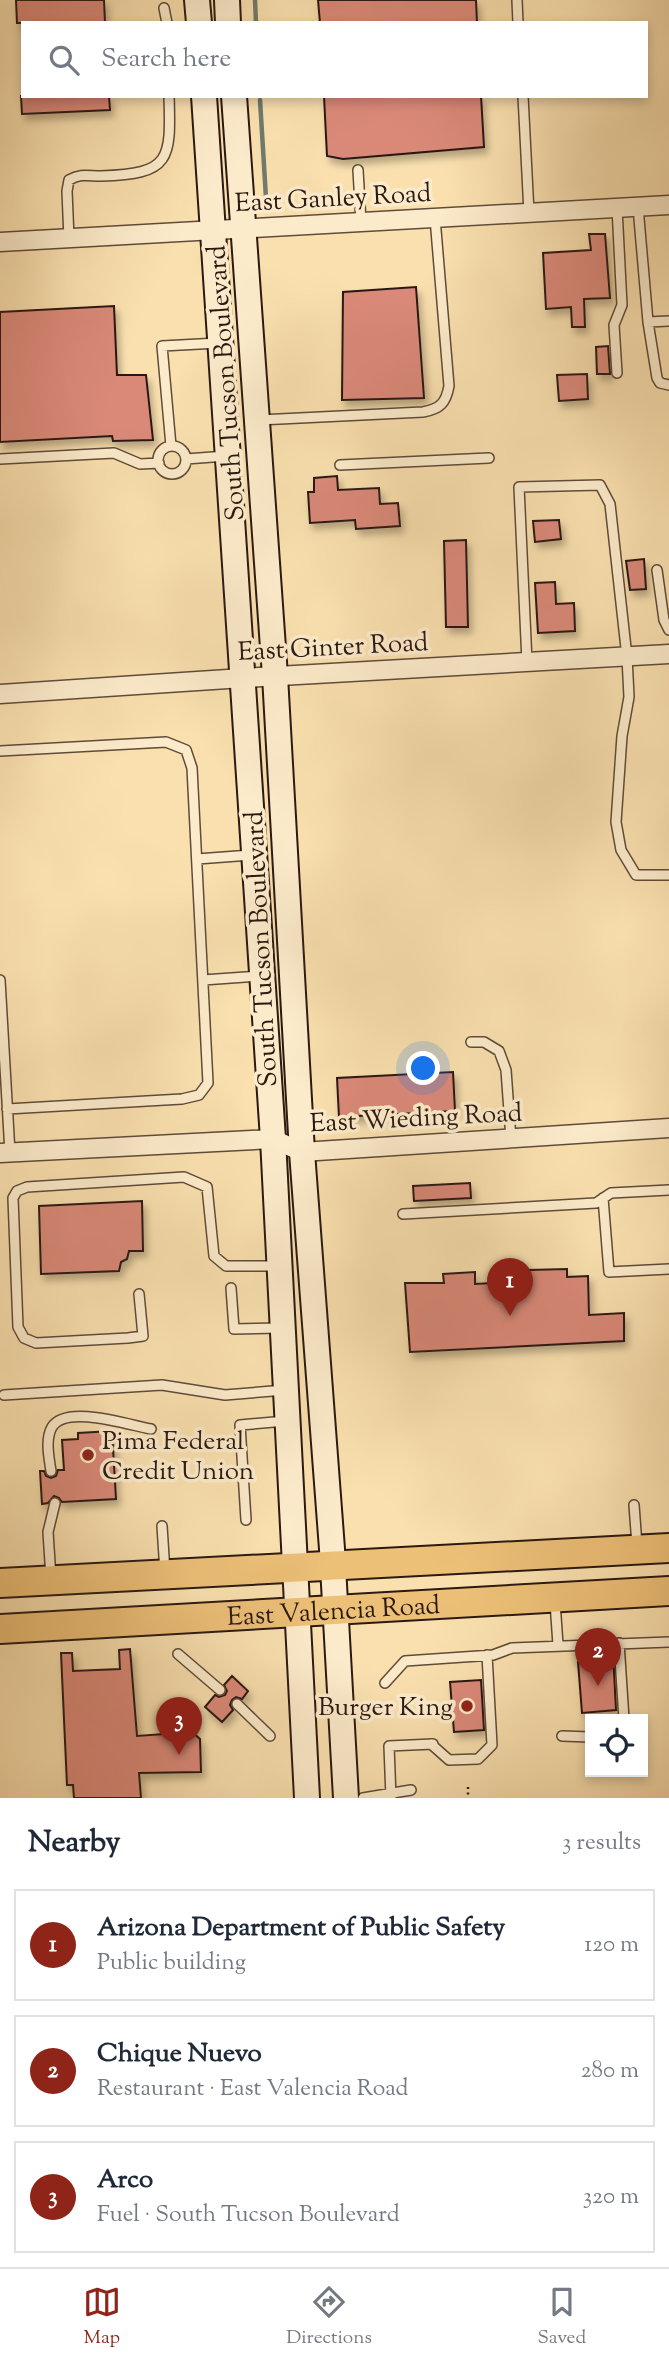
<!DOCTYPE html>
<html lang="en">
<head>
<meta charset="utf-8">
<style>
  :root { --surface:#fff; --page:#f2f2f3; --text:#1f2937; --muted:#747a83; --line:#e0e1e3; --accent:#8f2418 }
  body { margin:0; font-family:"Sorts Mill Goudy",serif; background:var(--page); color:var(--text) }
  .controls { position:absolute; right:21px; bottom:21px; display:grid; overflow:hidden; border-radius:0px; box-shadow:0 4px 10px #0003 }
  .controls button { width:63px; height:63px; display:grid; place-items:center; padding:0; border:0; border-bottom:2px solid var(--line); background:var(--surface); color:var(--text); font:35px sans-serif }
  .you { position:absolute; left:424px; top:1069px; width:24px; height:24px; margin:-18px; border:5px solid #fff; border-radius:50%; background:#1a73e8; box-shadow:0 0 0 10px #1a73e833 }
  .badge { display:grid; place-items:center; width:46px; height:46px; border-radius:50%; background:var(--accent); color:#fff; font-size:23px; font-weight:700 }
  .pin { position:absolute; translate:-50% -58px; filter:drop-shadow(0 2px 4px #0008) }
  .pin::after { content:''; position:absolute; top:37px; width:24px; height:21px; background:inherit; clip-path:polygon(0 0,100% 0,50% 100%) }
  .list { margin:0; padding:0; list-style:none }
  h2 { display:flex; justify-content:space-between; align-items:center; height:91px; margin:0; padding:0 28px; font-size:30px }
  h2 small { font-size:23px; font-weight:400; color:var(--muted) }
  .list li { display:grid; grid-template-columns:46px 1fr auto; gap:21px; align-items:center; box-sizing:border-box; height:112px; margin:0 14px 14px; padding:0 14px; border:2px solid var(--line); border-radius:0px }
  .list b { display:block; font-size:26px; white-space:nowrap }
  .list p { margin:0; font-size:23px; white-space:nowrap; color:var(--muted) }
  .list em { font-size:23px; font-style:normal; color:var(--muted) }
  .icon { flex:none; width:38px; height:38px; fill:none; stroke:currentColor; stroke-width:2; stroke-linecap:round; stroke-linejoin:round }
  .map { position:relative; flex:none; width:669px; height:1798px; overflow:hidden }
  .search { position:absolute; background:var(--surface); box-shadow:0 4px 10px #0003; left:21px; right:21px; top:21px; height:77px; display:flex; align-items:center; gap:18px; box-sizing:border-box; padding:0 24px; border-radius:0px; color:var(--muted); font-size:26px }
  .sheet { height:469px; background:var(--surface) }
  nav { display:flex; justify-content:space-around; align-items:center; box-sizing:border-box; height:98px; border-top:2px solid var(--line); background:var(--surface); font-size:19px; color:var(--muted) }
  nav a { display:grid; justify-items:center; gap:4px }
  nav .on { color:var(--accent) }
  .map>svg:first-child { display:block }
</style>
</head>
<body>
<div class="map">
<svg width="669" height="1798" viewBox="0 0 669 1798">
  <defs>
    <filter id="shadow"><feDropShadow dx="3.5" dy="6" stdDeviation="3.5" flood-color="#0004"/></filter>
  </defs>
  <rect width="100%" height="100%" fill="#fae0af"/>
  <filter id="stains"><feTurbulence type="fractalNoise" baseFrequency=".00286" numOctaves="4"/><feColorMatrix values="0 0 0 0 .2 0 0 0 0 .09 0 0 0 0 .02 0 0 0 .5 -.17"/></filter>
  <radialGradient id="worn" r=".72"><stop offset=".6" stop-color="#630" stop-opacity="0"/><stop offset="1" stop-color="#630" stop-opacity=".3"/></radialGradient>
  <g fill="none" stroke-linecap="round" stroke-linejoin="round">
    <!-- stream -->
    <path stroke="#707b6d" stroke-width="4.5" d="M 255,0 L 256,23
      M 260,100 L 266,198"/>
  </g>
  <!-- building -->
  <path fill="#da8979" stroke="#2b1912" stroke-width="2" filter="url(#shadow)" d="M 16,0 L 104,0 L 105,23 L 17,23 Z
    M 318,0 L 476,0 L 477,23 L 320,23 Z
    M 21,96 L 109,96 L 110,110 L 22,114 Z
    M 324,96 L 481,96 L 484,147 L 343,159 L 327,156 Z
    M 589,234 L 605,234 L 610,298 L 584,299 L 585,327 L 572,327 L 571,307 L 546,309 L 543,253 L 591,250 Z
    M 416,287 L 424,398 L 342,400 L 343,292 Z
    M 114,306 L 117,375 L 146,375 L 153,440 L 113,441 L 112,436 L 0,442 L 0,312 Z
    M 608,346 L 610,374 L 597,374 L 596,347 Z
    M 587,374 L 588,399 L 559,401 L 557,375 Z
    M 337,476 L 338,490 L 379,488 L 380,504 L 398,503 L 400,526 L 356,529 L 355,520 L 310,523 L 308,492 L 314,492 L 314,478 Z
    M 559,520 L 561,539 L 535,542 L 533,521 Z
    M 466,540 L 468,627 L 446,627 L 444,541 Z
    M 644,559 L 646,589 L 630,590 L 626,561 Z
    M 555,582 L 556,604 L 574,603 L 575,631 L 538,633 L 535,583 Z
    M 453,1072 L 455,1111 L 339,1117 L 337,1078 Z
    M 470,1183 L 471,1198 L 414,1201 L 413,1186 Z
    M 142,1201 L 143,1251 L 129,1251 L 127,1259 L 121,1262 L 119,1271 L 41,1274 L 39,1206 Z
    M 567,1269 L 567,1277 L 588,1276 L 589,1315 L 624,1313 L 624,1341 L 410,1352 L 405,1283 L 444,1283 L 443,1274 L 475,1272 L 475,1284 L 530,1281 L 529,1270 Z
    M 112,1431 L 116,1499 L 62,1502 L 59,1498 L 54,1496 L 48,1503 L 42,1504 L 40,1471 L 44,1471 L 46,1476 L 51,1478 L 56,1476 L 58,1470 L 64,1470 L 62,1440 L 78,1439 L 78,1433 Z
    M 130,1649 L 137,1736 L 192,1732 L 200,1739 L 201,1772 L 139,1773 L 141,1798 L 74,1798 L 73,1785 L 67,1785 L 61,1653 L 72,1653 L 73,1671 L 120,1669 L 119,1650 Z
    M 613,1653 L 616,1710 L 582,1713 L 578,1662 L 587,1655 Z
    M 232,1676 L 248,1691 L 242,1699 L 236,1697 L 232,1700 L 230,1705 L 233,1710 L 222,1722 L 205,1707 L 215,1695 L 219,1697 L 225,1695 L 227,1691 L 224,1685 Z
    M 481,1680 L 484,1730 L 454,1732 L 450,1682 Z"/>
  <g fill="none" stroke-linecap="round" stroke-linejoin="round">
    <!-- service casing -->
    <g stroke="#5f4b39" stroke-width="12">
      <path id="service" d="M 517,0 L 518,23
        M 164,8 L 167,23
        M 523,96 L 529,213
        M 358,170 L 361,222
        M 638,207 L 648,322 L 669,321
        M 617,208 L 622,305 L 614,325 L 617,373
        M 69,239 L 67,191 L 69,180 C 81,173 88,176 101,176 C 171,174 171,160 169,96
        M 648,322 L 657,378 L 660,383 L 669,385
        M 259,420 L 423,412 C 440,409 446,403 449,386 L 435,218
        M 171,446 L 162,346 L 218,343
        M158 460a14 14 0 1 1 28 0a14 14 0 1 1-28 0Z
        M 0,459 L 114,453 L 140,464 L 159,463
        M 186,459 L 226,456
        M 340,465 L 489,458
        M 657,570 L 664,620 L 669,630
        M 527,662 L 519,487 L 600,485 L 610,504 L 627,657 L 629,697 L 622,736 L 616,822 L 621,850 L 636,875 L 669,875
        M 0,751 L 166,742 L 186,750 L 192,768 L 208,1083 L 199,1095 L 182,1099 L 7,1109
        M 197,859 L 251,855
        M 0,980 L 10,1153
        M 203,980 L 261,976
        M 471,1042 L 484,1042 L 499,1051 L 506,1070 L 511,1139
        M 603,1198 L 609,1272 L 669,1269
        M 403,1214 L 596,1203 L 611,1193 L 669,1190
        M 231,1288 L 234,1329 L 281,1328
        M 139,1294 L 143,1336 L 128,1338 L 36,1343 L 24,1338 L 18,1327 L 13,1198 L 17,1191 L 27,1187 L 184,1177 L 207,1187 L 214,1256 L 226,1266 L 277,1266
        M 4,1395 L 162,1385 L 225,1395 L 285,1390
        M 51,1471 C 49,1458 45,1439 52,1427 C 66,1404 129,1425 151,1429
        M 634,1505 L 637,1545
        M 246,1520 L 240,1425 L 286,1421
        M 162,1526 L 165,1572
        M 51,1578 L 48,1532 L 55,1503
        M 555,1602 L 558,1645
        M 619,1643 L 624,1719
        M 178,1654 L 220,1690
        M 385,1683 L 405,1661 L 493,1655 L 512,1648 L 669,1642
        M 237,1704 L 270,1736
        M 562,1736 L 590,1737
        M 431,1744 L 449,1760 L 478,1759 L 492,1745 L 487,1655
        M 363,1798 L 411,1790
        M 391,1798 L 389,1746 L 433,1744"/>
    </g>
    <!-- minor casing -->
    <g stroke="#5f4b39" stroke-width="21">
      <path id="minor" d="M 0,242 L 669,205
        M 0,694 L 243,678 L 669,654
        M 0,1153 L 273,1139 L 302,1152 L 669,1128"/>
    </g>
    <!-- secondary casing -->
    <g stroke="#2b1912" stroke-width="28">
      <path id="secondary" d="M 197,0 L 199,23
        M 227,0 L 228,23
        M 204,96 L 273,1139 L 307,1798
        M 234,96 L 275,676 L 302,1152 L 332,1549 L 346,1798"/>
    </g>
    <!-- primary casing -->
    <g stroke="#2b1912" stroke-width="32">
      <g id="primary">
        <path d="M 0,1583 L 669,1548"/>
        <path id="s1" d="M 0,1629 L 669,1591"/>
      </g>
    </g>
    <!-- path -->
    <path stroke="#2b1912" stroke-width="2.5" stroke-dasharray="2 3.5" stroke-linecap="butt" d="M 468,1787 L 468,1798"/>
    <!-- service -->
    <use href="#service" stroke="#fcebcb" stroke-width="9"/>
    <!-- minor -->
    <use href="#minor" stroke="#fcebcb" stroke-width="18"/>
    <!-- secondary -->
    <use href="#secondary" stroke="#fcebcb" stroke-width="24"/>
    <!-- primary -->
    <use href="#primary" stroke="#edc078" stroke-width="28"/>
  </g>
  <!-- markers -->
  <g fill="#8f2418" stroke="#fcebcb" stroke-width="2.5">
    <circle cx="88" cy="1455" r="7"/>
    <circle cx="467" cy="1706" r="7"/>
  </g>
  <g text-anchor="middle" stroke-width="7" stroke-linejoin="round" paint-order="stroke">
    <!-- street labels -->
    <g font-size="26" fill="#2b1912" stroke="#fcebcb">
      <text transform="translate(333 197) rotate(-3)" y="9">East Ganley Road</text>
      <text transform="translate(225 383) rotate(-94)" y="9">South Tucson Boulevard</text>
      <text transform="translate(333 646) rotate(-3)" y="9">East Ginter Road</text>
      <text transform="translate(260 949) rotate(-93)" y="9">South Tucson Boulevard</text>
      <text transform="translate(416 1117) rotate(-3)" y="9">East Wieding Road</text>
      <text dy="9" stroke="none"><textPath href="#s1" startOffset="334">East Valencia Road</textPath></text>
    </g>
    <!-- poi labels -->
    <g font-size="26" fill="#2b1912" stroke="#fcebcb" text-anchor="start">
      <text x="102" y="1449">Pima Federal<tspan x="102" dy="30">Credit Union</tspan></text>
      <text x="453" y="1715" text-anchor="end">Burger King</text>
    </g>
  </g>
  <rect width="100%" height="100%" filter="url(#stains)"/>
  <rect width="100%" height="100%" fill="url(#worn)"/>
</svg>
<div class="controls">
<button><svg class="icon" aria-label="locate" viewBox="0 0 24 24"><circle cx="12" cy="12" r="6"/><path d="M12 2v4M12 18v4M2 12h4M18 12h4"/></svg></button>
</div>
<div class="you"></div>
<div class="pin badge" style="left:510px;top:1316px">1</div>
<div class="pin badge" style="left:598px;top:1686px">2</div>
<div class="pin badge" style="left:179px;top:1755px">3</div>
<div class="search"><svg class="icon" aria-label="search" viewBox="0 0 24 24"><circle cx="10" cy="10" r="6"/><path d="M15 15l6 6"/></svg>Search here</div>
</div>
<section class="sheet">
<h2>Nearby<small>3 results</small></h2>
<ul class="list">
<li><span class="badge">1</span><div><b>Arizona Department of Public Safety</b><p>Public building</p></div><em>120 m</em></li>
<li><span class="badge">2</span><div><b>Chique Nuevo</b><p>Restaurant · East Valencia Road</p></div><em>280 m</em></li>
<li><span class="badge">3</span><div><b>Arco</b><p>Fuel · South Tucson Boulevard</p></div><em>320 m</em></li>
</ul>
</section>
<nav>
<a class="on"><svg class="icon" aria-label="map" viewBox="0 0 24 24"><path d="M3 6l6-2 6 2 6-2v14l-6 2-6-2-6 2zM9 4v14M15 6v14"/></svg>Map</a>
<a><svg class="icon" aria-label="directions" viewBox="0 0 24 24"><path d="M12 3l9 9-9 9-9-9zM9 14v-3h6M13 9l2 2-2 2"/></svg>Directions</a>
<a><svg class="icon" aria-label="saved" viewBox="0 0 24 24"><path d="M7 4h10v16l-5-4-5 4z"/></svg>Saved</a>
</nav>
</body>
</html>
